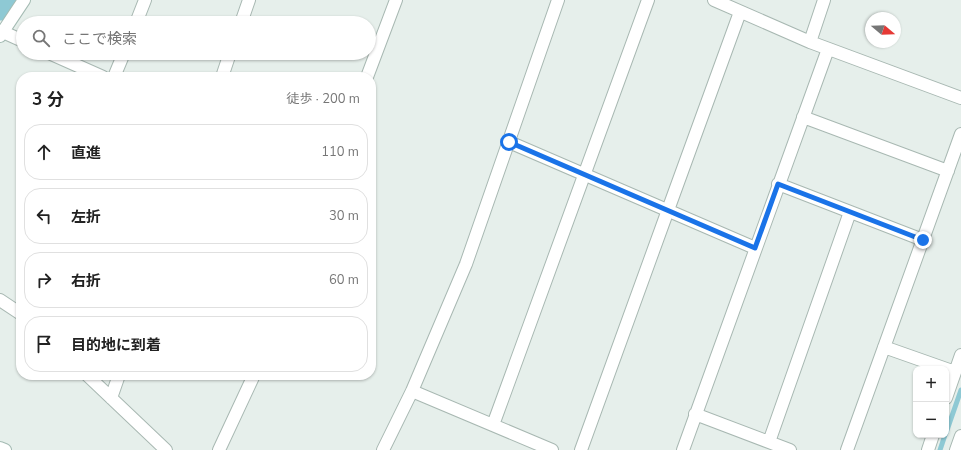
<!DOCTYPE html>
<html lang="ja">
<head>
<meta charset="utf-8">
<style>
  :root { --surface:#fff; --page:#f2f2f2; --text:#222; --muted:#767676; --line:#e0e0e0 }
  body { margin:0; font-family:"Nunito Sans","Noto Sans JP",sans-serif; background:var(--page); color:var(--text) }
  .controls { position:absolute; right:12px; bottom:12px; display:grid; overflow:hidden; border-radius:8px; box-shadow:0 1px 3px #0004 }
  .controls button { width:36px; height:36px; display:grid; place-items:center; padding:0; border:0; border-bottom:1px solid var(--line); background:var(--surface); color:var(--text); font:20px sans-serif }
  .compass { position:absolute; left:865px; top:12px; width:36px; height:36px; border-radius:50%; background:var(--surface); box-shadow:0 1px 3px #0004; rotate:109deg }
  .stop { position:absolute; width:12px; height:12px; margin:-9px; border:3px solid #1a73e8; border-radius:50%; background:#fff }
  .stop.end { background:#1a73e8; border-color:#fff; box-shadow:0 1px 4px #0008 }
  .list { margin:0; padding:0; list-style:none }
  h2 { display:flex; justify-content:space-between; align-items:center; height:52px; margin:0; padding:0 16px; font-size:17px }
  h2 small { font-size:13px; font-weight:400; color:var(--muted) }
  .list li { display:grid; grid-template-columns:26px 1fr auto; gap:12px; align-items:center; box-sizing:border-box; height:56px; margin:0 8px 8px; padding:0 8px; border:1px solid var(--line); border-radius:16px }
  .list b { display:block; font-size:15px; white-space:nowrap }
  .list em { font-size:13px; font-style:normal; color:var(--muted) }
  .icon { flex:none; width:22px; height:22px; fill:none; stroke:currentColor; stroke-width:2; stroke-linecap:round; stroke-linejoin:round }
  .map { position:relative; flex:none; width:961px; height:450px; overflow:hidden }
  .search { position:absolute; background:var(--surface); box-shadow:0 1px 3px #0004; left:16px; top:16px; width:360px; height:44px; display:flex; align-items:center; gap:10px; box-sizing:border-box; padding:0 14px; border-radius:22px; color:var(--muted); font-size:15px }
  .panel { position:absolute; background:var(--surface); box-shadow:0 1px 3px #0004; left:16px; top:72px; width:360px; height:308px; border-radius:16px }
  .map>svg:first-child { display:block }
</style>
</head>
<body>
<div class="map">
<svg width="961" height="450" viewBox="0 0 961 450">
  <rect width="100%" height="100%" fill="#e6efeb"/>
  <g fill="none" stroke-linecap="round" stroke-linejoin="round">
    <!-- stream -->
    <path stroke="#8ec9d4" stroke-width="5" d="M 946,433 L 961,390
      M 940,450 L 945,435"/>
    <!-- river -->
    <path stroke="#8ec9d4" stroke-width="29" d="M 0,6 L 4,0"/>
    <!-- street casing -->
    <g stroke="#a8b8b2" stroke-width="14">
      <path id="street" d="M 714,0 L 810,42 L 961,98
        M 136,23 L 145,0
        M 241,23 L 249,0
        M 3,32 L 23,41
        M 810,42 L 824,0
        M 49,53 L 103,77
        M 114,77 L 124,53
        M 222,77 L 230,53
        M 367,77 L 396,0
        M 803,117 L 948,171
        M 509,142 L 755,248
        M 778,184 L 923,240
        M 0,300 L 21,314
        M 884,347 L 955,372
        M 87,375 L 166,450
        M 412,391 L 552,450
        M 111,398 L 119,375
        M 946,398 L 961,355
        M 695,414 L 790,450
        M 493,425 L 648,0
        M 769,442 L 850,212
        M 219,450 L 254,375
        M 383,450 L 412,391 L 466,264 L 558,0
        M 581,450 L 668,210 L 740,12
        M 683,450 L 828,49
        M 847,450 L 961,134
        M 928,450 L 933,435
        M 956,450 L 961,436"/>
    </g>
    <!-- secondary casing -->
    <g stroke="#a4bbb3" stroke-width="14">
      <path id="secondary" d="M 0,36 L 24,0
        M 0,448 L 5,450"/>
    </g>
    <!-- street -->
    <use href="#street" stroke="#fff" stroke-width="12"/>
    <!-- secondary -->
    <use href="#secondary" stroke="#fff" stroke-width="12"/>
  </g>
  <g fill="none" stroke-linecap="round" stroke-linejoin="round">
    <!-- route -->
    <path stroke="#1a73e8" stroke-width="5" d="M 509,142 L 755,248 L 778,184 L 923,240"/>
  </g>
</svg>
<div class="controls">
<button>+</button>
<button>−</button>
</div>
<svg class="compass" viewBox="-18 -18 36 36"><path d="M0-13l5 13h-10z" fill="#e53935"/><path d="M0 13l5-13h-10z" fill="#767676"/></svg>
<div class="stop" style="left:509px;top:142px"></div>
<div class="stop end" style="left:923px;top:240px"></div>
<div class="search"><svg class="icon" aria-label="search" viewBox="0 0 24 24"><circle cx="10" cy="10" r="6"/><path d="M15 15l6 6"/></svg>ここで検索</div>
<section class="panel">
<h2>3 分<small>徒歩 · 200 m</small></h2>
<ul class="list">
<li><svg class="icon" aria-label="ahead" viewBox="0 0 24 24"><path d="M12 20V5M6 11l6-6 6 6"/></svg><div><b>直進</b></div><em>110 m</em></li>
<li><svg class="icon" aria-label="left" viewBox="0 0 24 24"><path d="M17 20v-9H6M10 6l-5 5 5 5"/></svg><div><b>左折</b></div><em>30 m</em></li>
<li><svg class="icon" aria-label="right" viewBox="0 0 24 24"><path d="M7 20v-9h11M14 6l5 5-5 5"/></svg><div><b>右折</b></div><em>60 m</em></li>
<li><svg class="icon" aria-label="arrive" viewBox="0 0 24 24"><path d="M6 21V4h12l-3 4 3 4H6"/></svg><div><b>目的地に到着</b></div></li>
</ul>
</section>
</div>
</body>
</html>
